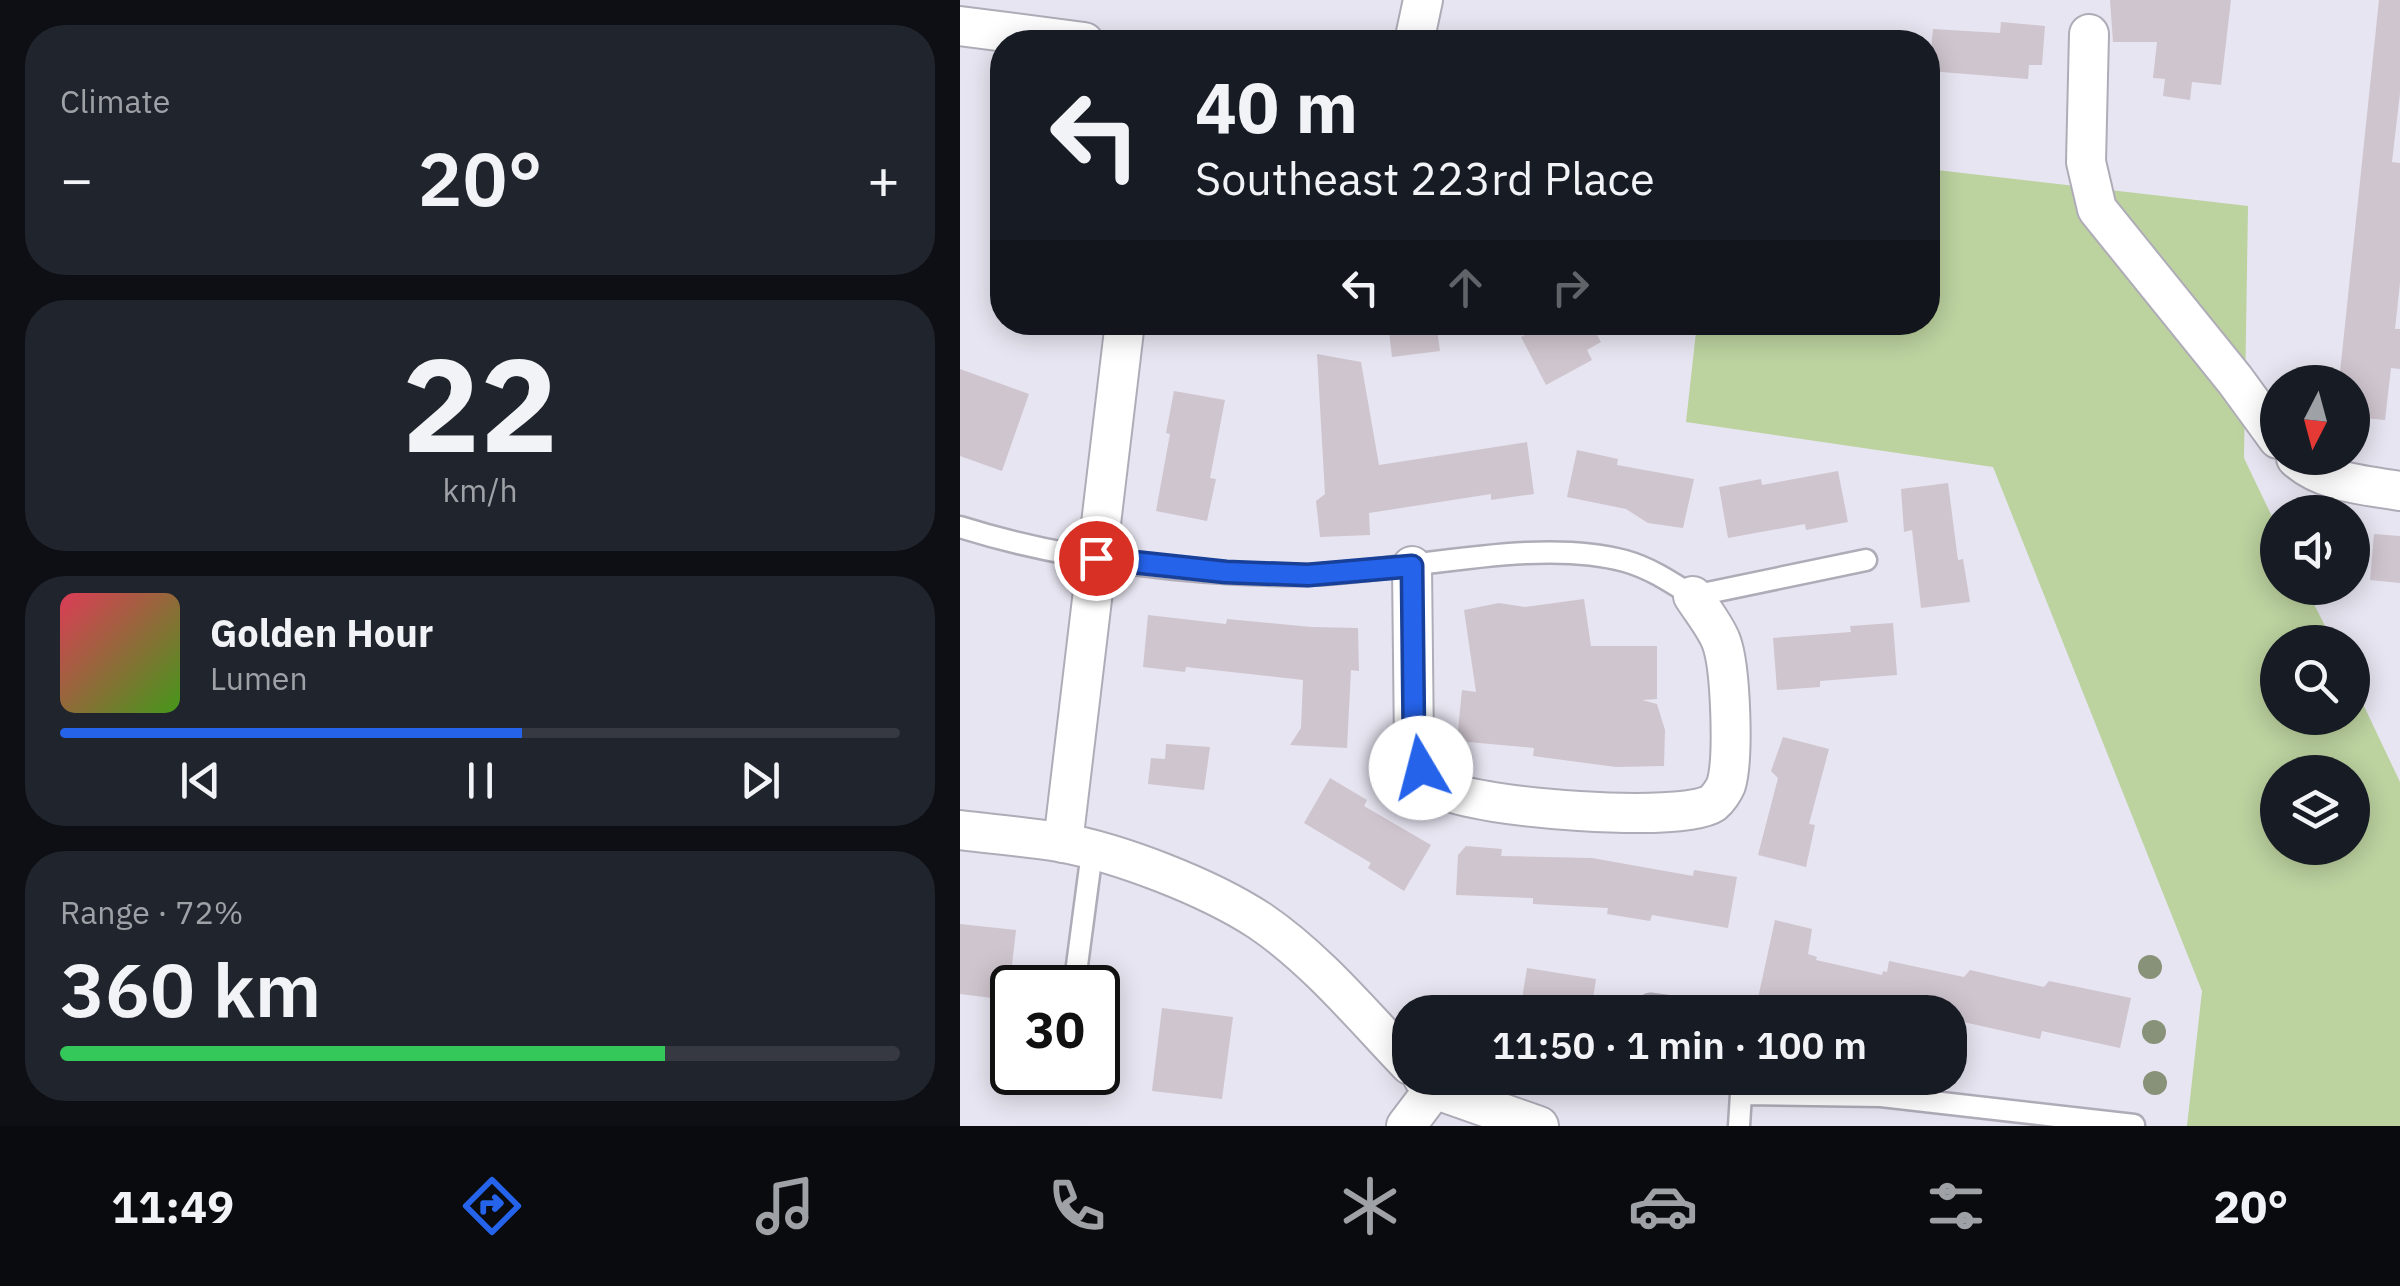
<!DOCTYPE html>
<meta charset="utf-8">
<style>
:root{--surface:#171b24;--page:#20242c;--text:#f1f3f6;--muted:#9ea1a6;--line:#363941;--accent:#2563eb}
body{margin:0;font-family:"IBM Plex Sans",sans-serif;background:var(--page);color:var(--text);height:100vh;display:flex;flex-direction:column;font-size:38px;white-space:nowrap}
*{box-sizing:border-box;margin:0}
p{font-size:32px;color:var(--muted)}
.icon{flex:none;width:55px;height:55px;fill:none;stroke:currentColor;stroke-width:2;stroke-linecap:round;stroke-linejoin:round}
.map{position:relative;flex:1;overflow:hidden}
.panel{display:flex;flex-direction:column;gap:25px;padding:25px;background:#0d0f14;width:960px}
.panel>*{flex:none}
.banner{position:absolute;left:30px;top:30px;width:950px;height:305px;border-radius:40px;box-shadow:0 5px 25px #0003;background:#171b24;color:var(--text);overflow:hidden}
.needle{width:65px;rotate:186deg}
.tools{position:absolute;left:1300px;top:365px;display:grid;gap:20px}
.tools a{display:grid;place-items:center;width:110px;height:110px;border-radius:50%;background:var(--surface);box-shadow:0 5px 25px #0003;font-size:50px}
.speed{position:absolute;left:30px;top:965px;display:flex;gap:20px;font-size:50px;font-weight:700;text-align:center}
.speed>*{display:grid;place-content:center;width:130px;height:130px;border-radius:50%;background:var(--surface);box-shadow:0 5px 25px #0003;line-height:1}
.speed .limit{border:5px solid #111;border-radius:15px;background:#fff;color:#111}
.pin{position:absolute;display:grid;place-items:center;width:85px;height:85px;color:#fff;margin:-42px;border:5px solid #fff;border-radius:50%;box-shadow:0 2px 10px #0007}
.me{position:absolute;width:110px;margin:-55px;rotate:352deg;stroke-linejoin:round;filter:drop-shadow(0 0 8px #0008)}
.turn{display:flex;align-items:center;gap:35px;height:210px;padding:0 40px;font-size:45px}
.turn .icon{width:130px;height:130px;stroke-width:2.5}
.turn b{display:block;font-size:70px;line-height:85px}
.lanes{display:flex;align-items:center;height:95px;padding:0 40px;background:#0003;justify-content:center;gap:50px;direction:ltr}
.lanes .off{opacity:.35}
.big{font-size:75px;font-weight:600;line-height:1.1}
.panel .tile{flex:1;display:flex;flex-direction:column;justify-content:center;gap:15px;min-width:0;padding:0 35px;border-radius:40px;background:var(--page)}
.panel .dial{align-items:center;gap:0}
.dial b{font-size:130px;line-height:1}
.song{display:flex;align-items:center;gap:30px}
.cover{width:120px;height:120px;border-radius:15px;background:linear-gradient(135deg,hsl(350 70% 55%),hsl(100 70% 35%))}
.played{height:10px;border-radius:5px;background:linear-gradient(90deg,var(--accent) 55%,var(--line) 55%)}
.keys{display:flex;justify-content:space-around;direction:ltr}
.heat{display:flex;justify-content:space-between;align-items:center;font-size:55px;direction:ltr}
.charge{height:15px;border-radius:8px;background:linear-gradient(90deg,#34c759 72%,var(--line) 0)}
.trip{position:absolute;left:432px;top:995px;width:575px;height:100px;border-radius:40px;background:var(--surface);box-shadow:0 5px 25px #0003;font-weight:600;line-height:100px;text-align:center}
.tabs{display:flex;height:160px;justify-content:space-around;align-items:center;background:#090b0e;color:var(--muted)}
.tabs .icon{width:70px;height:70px}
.tabs .active{color:var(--accent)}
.tabs b{font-size:45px;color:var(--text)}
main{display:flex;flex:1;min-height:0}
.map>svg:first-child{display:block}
</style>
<main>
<section class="panel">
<div class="tile"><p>Climate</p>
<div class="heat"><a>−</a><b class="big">20°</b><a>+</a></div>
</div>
<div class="tile dial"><b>22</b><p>km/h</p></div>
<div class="tile">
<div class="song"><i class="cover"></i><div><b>Golden Hour</b><p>Lumen</p></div></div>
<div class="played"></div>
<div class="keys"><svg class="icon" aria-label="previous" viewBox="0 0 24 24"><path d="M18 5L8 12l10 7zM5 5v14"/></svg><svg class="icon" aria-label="pause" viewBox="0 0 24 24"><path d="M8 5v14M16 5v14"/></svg><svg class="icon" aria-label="next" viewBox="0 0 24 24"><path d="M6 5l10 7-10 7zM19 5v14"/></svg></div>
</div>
<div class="tile"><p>Range · 72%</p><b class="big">360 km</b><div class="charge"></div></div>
</section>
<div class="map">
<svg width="1440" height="1126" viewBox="0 0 1440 1126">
<rect width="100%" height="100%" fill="#e7e5f1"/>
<path fill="#bcd29f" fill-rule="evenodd" d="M 968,169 L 1288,206 L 1284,458 L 1317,527 L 1318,588 L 1346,588 L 1373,642 L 1318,642 L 1318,718 L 1392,718 L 1393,683 L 1440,782 L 1440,1126 L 1227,1126 L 1242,991 L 1033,467 L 726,422 L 737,323 L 968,322 ZM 1318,772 L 1392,772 L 1392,848 L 1318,848 Z"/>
<g fill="#cfc5ce">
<path d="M 1150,0 L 1271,0 L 1261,85 L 1232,82 L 1230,100 L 1203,96 L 1205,79 L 1193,78 L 1197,42 L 1153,42 Z"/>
<path d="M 1419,0 L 1440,0 L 1440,93 L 1432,162 L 1440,163 L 1440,283 L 1435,329 L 1440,329 L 1440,369 L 1431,368 L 1425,420 L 1392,417 L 1392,382 L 1379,382 Z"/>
<path d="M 1041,22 L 1085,26 L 1082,65 L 1069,65 L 1068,79 L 969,71 L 973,29 L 1040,33 Z"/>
<path d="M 428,322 L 476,322 L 480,351 L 432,357 Z"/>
<path d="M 589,322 L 630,322 L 641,342 L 627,350 L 632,360 L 586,385 L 561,337 Z"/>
<path d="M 357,354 L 401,362 L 419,465 L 567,442 L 574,494 L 531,500 L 531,494 L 409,513 L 410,535 L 360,537 L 356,501 L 365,494 Z"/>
<path d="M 0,369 L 69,394 L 42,471 L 0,456 Z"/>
<path d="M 214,391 L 265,400 L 250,478 L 256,479 L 247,521 L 196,511 L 210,434 L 206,433 Z"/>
<path d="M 617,450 L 658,459 L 657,465 L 734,479 L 723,528 L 688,523 L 666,509 L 607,497 Z"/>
<path d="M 878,471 L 888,522 L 846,530 L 845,524 L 768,538 L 759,487 L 801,479 L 802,485 Z"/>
<path d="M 988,483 L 998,560 L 1003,559 L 1010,602 L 961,608 L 952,530 L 944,532 L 941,489 Z"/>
<path d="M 1414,534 L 1440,536 L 1440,583 L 1410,580 Z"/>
<path d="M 624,599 L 631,646 L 697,646 L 697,699 L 682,700 L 697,704 L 705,730 L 704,766 L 656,767 L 573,756 L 574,748 L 497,741 L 502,690 L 516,692 L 504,610 L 539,603 L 565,607 Z"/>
<path d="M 188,615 L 266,624 L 267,619 L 351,627 L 398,628 L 399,671 L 391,670 L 387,748 L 330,745 L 341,728 L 343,680 L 226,667 L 225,672 L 183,667 Z"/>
<path d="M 933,623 L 937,675 L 860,681 L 860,687 L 817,690 L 813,638 L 891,632 L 890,626 Z"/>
<path d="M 823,737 L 869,749 L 849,824 L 855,825 L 846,867 L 798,855 L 818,778 L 811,771 Z"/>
<path d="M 206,744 L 250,747 L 244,790 L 188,784 L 191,758 L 205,759 Z"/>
<path d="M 370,778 L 407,800 L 404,806 L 471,845 L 444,891 L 408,868 L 411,863 L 344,823 Z"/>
<path d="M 506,846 L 542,849 L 541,856 L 632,858 L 733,876 L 734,870 L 777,877 L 768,928 L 692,915 L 690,921 L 647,914 L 648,908 L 573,904 L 573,898 L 496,895 L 498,855 Z"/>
<path d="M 815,920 L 852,929 L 848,954 L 857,957 L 856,960 L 922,975 L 923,971 L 927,972 L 929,961 L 1004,977 L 1010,970 L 1084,987 L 1089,981 L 1171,998 L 1160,1048 L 1082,1031 L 1080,1039 L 990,1019 L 990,1012 L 795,1012 Z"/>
<path d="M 0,924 L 56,930 L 48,1000 L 0,994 Z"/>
<path d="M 567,968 L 636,979 L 631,1012 L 560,1012 Z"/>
<path d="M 202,1008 L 273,1017 L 262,1099 L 192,1091 Z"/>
</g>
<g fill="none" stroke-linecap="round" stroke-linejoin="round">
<g stroke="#afacb8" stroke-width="25">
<g id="service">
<path d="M 0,527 C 104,560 237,576 346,575 C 443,573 574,536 665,561 C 690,568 711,582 733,596 L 906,560"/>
<path d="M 114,988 L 132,852"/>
<path d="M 690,1005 L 741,1012"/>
<path d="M 779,1126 L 781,1094 L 921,1096 L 1174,1125"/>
</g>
</g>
<g stroke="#afacb8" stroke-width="42">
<g id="minor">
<path d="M 0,26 L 124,42"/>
<path d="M 1129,34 L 1126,162 L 1137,209 L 1275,380 L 1318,439"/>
<path d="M 454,42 L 463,0"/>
<path d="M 1336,458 C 1363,483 1405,485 1440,491"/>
<path d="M 452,566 L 454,747 C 460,764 467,780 483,789 C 517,808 722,824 753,803 C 758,799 764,790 766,785 C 774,759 771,667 761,641 C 755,626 742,610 733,596"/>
<path d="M 0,830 C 33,834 67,837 99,842 C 160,853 248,887 300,921 C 356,959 403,1016 450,1065"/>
<path d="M 103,843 L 165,322"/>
<path d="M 463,1078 L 474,1089 L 579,1126"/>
<path d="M 446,1126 L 474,1089"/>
</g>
</g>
<use href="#service" stroke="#fff" stroke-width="20"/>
<use href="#minor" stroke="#fff" stroke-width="38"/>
</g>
<g fill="#889278">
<circle cx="1190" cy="967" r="12"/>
<circle cx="1194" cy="1032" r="12"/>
<circle cx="1195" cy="1083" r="12"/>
</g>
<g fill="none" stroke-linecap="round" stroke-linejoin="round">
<g stroke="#184099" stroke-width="25">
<path id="route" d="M 136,558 L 266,572 L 348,575 L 452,566 L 454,746 L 461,768"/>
</g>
<use href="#route" stroke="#2563eb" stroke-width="18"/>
</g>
</svg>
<div class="tools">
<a><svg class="needle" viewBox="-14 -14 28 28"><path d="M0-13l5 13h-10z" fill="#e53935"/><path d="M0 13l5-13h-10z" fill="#9ea1a6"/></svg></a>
<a><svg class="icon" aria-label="sound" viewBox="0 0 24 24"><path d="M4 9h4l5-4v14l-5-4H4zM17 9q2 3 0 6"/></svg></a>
<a><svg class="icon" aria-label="search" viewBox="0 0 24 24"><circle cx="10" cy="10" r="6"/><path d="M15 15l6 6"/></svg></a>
<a><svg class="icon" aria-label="layers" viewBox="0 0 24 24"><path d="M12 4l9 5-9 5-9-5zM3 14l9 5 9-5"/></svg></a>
</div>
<div class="speed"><div class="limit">30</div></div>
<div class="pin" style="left:136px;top:558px;background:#d93025"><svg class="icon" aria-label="arrive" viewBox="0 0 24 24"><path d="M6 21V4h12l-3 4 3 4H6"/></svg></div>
<svg class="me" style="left:461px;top:768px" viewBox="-20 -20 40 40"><circle r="19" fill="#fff"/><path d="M0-13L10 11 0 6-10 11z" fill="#2563eb"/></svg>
<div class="trip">11:50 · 1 min · 100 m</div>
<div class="banner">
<div class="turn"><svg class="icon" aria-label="left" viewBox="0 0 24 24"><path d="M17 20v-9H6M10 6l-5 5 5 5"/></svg><div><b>40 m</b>Southeast 223rd Place</div></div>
<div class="lanes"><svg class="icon" aria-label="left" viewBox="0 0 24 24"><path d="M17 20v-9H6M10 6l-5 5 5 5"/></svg><svg class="icon off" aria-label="ahead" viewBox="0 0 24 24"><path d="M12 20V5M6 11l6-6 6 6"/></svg><svg class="icon off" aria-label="right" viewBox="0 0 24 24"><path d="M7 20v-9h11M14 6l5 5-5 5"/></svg></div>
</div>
</div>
</main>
<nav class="tabs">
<b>11:49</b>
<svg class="icon active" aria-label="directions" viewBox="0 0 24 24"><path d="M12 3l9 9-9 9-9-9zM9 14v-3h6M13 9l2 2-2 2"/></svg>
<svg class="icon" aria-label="music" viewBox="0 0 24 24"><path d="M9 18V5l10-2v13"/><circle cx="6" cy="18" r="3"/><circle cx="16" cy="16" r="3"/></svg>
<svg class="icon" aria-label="phone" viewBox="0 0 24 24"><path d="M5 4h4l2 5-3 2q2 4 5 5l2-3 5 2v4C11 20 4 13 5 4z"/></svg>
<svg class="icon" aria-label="climate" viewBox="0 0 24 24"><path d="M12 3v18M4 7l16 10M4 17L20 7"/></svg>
<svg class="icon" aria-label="car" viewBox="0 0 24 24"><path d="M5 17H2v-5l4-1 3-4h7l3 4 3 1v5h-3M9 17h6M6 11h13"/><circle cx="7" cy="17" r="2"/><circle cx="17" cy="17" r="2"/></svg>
<svg class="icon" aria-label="filters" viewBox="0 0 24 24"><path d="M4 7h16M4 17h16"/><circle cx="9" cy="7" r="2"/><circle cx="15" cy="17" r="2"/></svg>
<b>20°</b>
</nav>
